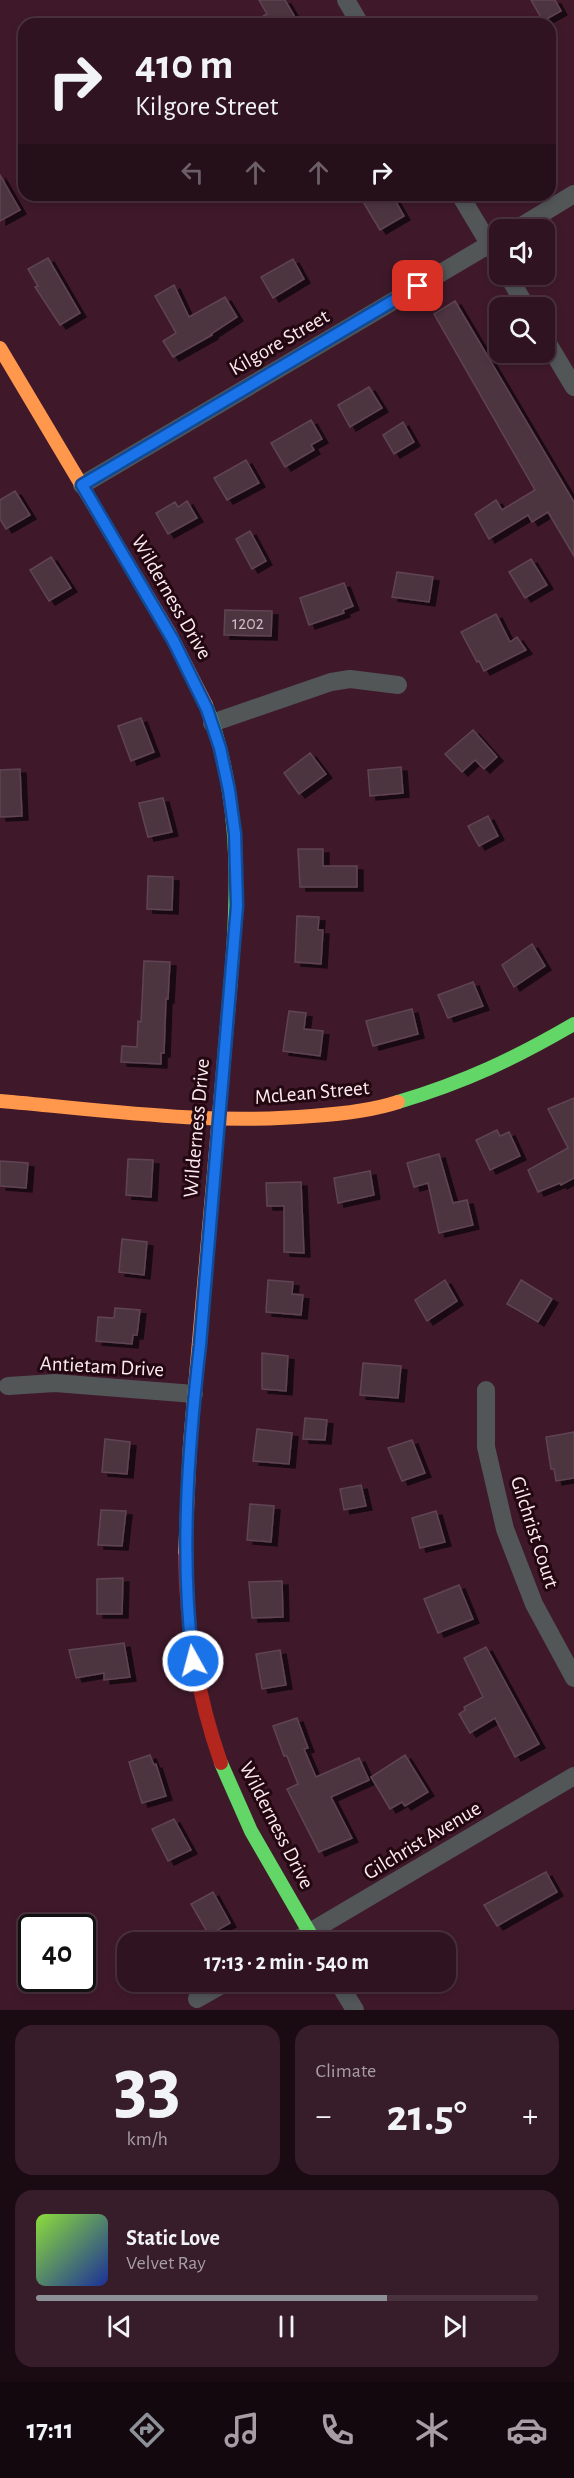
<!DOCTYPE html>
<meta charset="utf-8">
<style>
:root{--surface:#2f1320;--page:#371c29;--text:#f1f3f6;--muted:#a79ea5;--line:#4a323e;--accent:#8c9099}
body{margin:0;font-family:"Alegreya Sans",sans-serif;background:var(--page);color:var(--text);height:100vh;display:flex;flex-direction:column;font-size:22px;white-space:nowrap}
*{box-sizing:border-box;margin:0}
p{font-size:20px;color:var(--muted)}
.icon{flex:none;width:33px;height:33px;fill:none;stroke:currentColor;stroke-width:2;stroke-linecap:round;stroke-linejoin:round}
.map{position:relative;height:2010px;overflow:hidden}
.details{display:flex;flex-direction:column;gap:15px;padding:15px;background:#1a0a12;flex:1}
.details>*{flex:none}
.hud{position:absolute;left:18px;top:18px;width:538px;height:183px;border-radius:18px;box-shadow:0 3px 9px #0003,0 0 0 2px var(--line);background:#2f1320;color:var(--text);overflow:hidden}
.fabs{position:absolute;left:489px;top:219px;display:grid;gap:12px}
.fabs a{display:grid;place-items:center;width:66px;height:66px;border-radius:12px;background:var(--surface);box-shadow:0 3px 9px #0003,0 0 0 2px var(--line);font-size:30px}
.speed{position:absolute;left:18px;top:1914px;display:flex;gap:12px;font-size:30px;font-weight:700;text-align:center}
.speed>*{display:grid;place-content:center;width:78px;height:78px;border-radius:50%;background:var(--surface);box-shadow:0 3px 9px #0003,0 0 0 2px var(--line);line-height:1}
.speed .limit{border:3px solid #111;border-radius:9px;background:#fff;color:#111}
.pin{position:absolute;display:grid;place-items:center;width:51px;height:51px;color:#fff;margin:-26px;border-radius:12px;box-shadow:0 3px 9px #0006}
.me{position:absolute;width:66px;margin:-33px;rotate:353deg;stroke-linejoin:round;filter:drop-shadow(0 0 4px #0008)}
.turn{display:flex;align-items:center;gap:21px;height:126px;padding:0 18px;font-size:27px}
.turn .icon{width:78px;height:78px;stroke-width:2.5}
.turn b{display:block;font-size:42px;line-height:51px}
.lanes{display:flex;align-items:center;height:57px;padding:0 18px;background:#0003;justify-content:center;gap:30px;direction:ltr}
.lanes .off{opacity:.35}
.big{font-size:45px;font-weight:700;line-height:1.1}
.details .tile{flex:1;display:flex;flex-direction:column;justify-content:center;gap:9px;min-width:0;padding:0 21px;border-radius:18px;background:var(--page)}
.details .dial{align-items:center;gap:0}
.dial b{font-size:78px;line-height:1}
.song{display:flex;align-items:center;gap:18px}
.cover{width:72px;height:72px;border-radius:9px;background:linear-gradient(135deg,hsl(90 70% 55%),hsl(230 70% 35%))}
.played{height:6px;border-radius:3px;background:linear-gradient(90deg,var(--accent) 70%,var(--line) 70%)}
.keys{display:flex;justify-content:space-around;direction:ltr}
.heat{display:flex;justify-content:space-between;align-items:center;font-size:33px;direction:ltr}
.details .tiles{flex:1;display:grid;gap:15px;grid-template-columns:1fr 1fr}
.tile:last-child{grid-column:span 2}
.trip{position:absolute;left:117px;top:1932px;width:339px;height:60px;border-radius:18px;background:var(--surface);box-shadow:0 3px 9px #0003,0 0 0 2px var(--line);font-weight:700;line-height:60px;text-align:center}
.menu{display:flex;height:96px;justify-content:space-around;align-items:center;background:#13080d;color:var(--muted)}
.menu .icon{width:42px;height:42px}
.menu .active{color:var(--accent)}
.menu b{font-size:27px;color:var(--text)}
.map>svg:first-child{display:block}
</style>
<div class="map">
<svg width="574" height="2010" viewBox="0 0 574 2010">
<defs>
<filter id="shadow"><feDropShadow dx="6" dy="4" stdDeviation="0" flood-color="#0009"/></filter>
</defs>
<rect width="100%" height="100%" fill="#3f192a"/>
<g fill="#4e3441" stroke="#5f4452" stroke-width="1.5" filter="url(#shadow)">
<path d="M 259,0 L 285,0 L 299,24 L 249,24 L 267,14 Z"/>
<path d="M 531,0 L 555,0 L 561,11 L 543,21 Z"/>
<path d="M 0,175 L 20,210 L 0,221 Z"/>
<path d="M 359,195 L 392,195 L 404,216 L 380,230 Z"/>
<path d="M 48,258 L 80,313 L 60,325 L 35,287 L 38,286 L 28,269 Z"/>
<path d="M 293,259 L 304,279 L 273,298 L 261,277 Z"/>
<path d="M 174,285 L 189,317 L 225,297 L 237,317 L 211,334 L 212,335 L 173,357 L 163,341 L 176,333 L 155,296 Z"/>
<path d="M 455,301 L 574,502 L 574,556 L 548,512 L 532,522 L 528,515 L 489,539 L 475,514 L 496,500 L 502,510 L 535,490 L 434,314 Z"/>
<path d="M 369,387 L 382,408 L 350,427 L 338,405 Z"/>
<path d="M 311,420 L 322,439 L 311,445 L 314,450 L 285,467 L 271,443 Z"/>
<path d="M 403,422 L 414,442 L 394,454 L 383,435 Z"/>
<path d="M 246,460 L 259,483 L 227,500 L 214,478 Z"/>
<path d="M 15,491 L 30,515 L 6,529 L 0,519 L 0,500 Z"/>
<path d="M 187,501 L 197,518 L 168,534 L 156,513 L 175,502 L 178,507 Z"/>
<path d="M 250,531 L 266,561 L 252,569 L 236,539 Z"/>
<path d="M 51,557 L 71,588 L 49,601 L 30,570 Z"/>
<path d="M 531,559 L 547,585 L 525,598 L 509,572 Z"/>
<path d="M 397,572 L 433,577 L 429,602 L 392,597 Z"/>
<path d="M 344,583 L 353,606 L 343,610 L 344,613 L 309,625 L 300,598 Z"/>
<path d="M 225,610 L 272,611 L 271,636 L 224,635 Z"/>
<path d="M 496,614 L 510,642 L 517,637 L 526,650 L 484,671 L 479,661 L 477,662 L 461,632 Z"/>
<path d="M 141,718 L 154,752 L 131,761 L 118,726 Z"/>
<path d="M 473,730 L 497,757 L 484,769 L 475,760 L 462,772 L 445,754 Z"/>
<path d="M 310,753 L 326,774 L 299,794 L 284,773 Z"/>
<path d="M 401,767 L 403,793 L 370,796 L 368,770 Z"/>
<path d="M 20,769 L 22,816 L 0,817 L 0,770 Z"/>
<path d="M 163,798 L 172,832 L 148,837 L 139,803 Z"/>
<path d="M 488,816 L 498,836 L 479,846 L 468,826 Z"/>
<path d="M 298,849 L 323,849 L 323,866 L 357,866 L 357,887 L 300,887 Z"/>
<path d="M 148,876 L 173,877 L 172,910 L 147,909 Z"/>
<path d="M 297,916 L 319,917 L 318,930 L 323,930 L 321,964 L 295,962 Z"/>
<path d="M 532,944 L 545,966 L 514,987 L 502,965 Z"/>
<path d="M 144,961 L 170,962 L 168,999 L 166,999 L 164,1053 L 161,1053 L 161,1064 L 121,1062 L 122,1046 L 137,1047 L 138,1021 L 141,1022 Z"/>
<path d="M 473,982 L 483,1006 L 448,1018 L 438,995 Z"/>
<path d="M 412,1009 L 418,1034 L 373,1046 L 366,1021 Z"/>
<path d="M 289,1011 L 306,1013 L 304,1029 L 323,1031 L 320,1056 L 283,1051 Z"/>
<path d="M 574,1098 L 574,1178 L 561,1185 L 560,1183 L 538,1192 L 528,1170 L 568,1148 L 548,1109 Z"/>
<path d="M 497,1130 L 500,1136 L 509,1132 L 520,1156 L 490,1170 L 476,1140 Z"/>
<path d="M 439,1154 L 453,1203 L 467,1200 L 473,1225 L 439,1233 L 428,1183 L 414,1187 L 407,1163 Z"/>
<path d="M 128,1159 L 153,1160 L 151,1197 L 126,1195 Z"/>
<path d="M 0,1161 L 28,1163 L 26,1188 L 0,1186 Z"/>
<path d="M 370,1171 L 374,1195 L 338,1203 L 334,1178 Z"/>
<path d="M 301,1182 L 304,1253 L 284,1252 L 284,1206 L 267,1206 L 266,1183 Z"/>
<path d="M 122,1239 L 147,1242 L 144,1275 L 119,1272 Z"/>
<path d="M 268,1280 L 293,1282 L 292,1294 L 303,1295 L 301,1315 L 266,1312 Z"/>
<path d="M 445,1280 L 457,1301 L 427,1321 L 415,1300 Z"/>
<path d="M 521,1280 L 552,1299 L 538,1322 L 507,1304 Z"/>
<path d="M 115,1308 L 140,1310 L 137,1335 L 133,1335 L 132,1344 L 96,1341 L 98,1317 L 114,1318 Z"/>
<path d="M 262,1353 L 288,1356 L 286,1391 L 262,1389 Z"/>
<path d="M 363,1363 L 401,1366 L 398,1398 L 360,1395 Z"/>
<path d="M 305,1418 L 327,1420 L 325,1440 L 303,1439 Z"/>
<path d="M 257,1429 L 292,1433 L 289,1464 L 253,1461 Z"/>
<path d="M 574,1432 L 574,1478 L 556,1481 L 554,1469 L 551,1469 L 546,1437 Z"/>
<path d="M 105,1439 L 130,1442 L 127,1474 L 102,1472 Z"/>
<path d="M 412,1440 L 425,1473 L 402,1481 L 388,1448 Z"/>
<path d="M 361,1485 L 366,1506 L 344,1510 L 340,1489 Z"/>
<path d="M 250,1504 L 274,1506 L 271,1542 L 247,1540 Z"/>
<path d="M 101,1510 L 126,1511 L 122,1546 L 98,1545 Z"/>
<path d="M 436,1511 L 445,1542 L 420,1548 L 412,1518 Z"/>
<path d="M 123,1578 L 122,1614 L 97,1614 L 97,1579 Z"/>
<path d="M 282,1581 L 283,1617 L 252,1618 L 249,1582 Z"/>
<path d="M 459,1585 L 473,1619 L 438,1633 L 424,1599 Z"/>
<path d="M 124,1643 L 130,1677 L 104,1680 L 104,1673 L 76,1678 L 69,1650 Z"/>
<path d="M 486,1647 L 539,1744 L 515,1757 L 495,1718 L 470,1733 L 459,1714 L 465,1710 L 464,1707 L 483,1697 L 464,1658 Z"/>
<path d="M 280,1650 L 286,1685 L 262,1689 L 256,1654 Z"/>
<path d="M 297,1718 L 308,1748 L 304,1749 L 316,1777 L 359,1758 L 369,1780 L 331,1797 L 352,1838 L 319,1852 L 287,1789 L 298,1784 L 287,1756 L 284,1756 L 273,1726 Z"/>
<path d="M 150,1755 L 154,1765 L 156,1764 L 166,1796 L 142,1803 L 129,1762 Z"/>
<path d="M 405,1755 L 428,1792 L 405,1806 L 402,1802 L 390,1809 L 371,1777 Z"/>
<path d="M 174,1819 L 191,1850 L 168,1861 L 152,1829 Z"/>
<path d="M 546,1872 L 557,1892 L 497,1926 L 484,1905 Z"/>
<path d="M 213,1892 L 230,1923 L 209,1935 L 191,1904 Z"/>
</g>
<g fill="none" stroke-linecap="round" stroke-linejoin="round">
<g stroke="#525656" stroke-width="18">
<path d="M 346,0 L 360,24"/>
<path d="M 460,195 L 500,262"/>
<path d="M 515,230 L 574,194"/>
<path d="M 507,274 L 527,308"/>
<path d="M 544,337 L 574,387"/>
<path d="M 82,485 L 500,238"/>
<path d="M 212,723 L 331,682 L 350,679 L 398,685"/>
<path d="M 8,1386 L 55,1383 L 194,1394"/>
<path d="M 486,1390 L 486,1447 L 505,1529 L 534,1604 L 574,1678"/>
<path d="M 293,1942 L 574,1776"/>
<path d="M 338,1982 L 355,2010"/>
<path d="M 197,1999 L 227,1982"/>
</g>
<g stroke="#63d668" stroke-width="14">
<path d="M 206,705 C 251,820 234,939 224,1059"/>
<path d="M 398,1102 C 465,1082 514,1059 574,1024"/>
<path d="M 221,1763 L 251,1831 L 315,1942"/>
</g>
<g stroke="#ff974d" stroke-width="14">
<path d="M 0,348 L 169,632 L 206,705"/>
<path d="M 0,1101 C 104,1110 208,1125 312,1116 C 340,1114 371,1111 398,1102"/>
<path d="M 185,1556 L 190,1443 L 224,1059"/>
</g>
<path stroke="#b3261e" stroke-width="14" d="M 185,1556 C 186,1627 197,1695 221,1763"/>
</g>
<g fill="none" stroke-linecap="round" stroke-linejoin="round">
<g stroke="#114b97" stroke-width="15">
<path id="route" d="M 193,1661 C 180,1556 188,1450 200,1345 L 237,906 L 235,834 L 229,790 L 220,748 L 207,709 L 173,640 L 82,485 L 418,286"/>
</g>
<use href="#route" stroke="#1a73e8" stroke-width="10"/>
</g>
<g text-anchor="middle" stroke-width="6" stroke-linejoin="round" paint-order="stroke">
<g font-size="18" fill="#d0bcc3">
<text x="248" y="629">1202</text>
</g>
<g font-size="21" fill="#fceaee" stroke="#230711">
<text transform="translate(279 342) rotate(-30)" y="7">Kilgore Street</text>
<text transform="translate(172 597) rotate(60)" y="7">Wilderness Drive</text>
<text transform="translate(312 1092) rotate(-5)" y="7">McLean Street</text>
<text transform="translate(196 1128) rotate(-85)" y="7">Wilderness Drive</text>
<text transform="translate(102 1366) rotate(3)" y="7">Antietam Drive</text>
<text transform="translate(535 1532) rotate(72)" y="7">Gilchrist Court</text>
<text transform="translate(277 1825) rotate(63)" y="7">Wilderness Drive</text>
<text transform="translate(422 1840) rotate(-31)" y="7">Gilchrist Avenue</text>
</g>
</g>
</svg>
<div class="fabs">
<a><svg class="icon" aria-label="sound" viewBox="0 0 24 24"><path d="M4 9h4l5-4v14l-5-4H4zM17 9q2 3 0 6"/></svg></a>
<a><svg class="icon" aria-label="search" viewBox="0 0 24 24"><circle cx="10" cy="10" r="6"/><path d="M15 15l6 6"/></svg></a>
</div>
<div class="speed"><div class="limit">40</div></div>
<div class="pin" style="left:418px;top:286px;background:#d93025"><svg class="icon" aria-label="arrive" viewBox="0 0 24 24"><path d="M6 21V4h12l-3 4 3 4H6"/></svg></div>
<svg class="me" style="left:193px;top:1661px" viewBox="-20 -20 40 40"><circle r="17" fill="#1a73e8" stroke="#fff" stroke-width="3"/><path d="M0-11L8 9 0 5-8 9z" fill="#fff"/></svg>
<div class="trip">17:13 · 2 min · 540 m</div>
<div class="hud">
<div class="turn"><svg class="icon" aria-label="right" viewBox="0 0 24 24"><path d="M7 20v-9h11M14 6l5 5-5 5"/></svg><div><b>410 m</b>Kilgore Street</div></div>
<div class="lanes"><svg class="icon off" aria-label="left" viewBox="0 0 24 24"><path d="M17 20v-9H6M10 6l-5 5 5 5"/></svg><svg class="icon off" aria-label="ahead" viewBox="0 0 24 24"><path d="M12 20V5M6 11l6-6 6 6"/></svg><svg class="icon off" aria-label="ahead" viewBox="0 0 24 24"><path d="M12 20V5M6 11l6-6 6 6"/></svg><svg class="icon" aria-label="right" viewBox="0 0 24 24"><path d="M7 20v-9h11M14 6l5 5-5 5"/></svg></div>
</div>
</div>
<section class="details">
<div class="tiles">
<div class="tile dial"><b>33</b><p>km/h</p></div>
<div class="tile"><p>Climate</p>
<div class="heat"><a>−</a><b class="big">21.5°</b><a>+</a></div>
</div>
<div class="tile">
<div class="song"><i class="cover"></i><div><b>Static Love</b><p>Velvet Ray</p></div></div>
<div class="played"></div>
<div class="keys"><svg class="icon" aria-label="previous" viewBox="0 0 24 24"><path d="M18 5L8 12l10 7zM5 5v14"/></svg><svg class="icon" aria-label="pause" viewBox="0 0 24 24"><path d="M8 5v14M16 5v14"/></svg><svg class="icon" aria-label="next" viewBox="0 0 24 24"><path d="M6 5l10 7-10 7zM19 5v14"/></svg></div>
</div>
</div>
</section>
<nav class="menu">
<b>17:11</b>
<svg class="icon active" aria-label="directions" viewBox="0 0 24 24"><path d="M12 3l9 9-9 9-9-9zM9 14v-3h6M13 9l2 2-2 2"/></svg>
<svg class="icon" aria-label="music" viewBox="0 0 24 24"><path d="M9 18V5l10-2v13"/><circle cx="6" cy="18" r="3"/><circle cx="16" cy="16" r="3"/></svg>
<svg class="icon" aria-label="phone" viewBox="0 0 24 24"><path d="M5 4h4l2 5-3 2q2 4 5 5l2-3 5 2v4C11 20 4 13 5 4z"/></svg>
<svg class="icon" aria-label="climate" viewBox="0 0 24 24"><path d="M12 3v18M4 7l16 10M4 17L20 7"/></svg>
<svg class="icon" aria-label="car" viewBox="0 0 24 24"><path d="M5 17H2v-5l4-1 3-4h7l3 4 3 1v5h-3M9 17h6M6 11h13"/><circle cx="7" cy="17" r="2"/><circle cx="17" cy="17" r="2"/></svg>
</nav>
